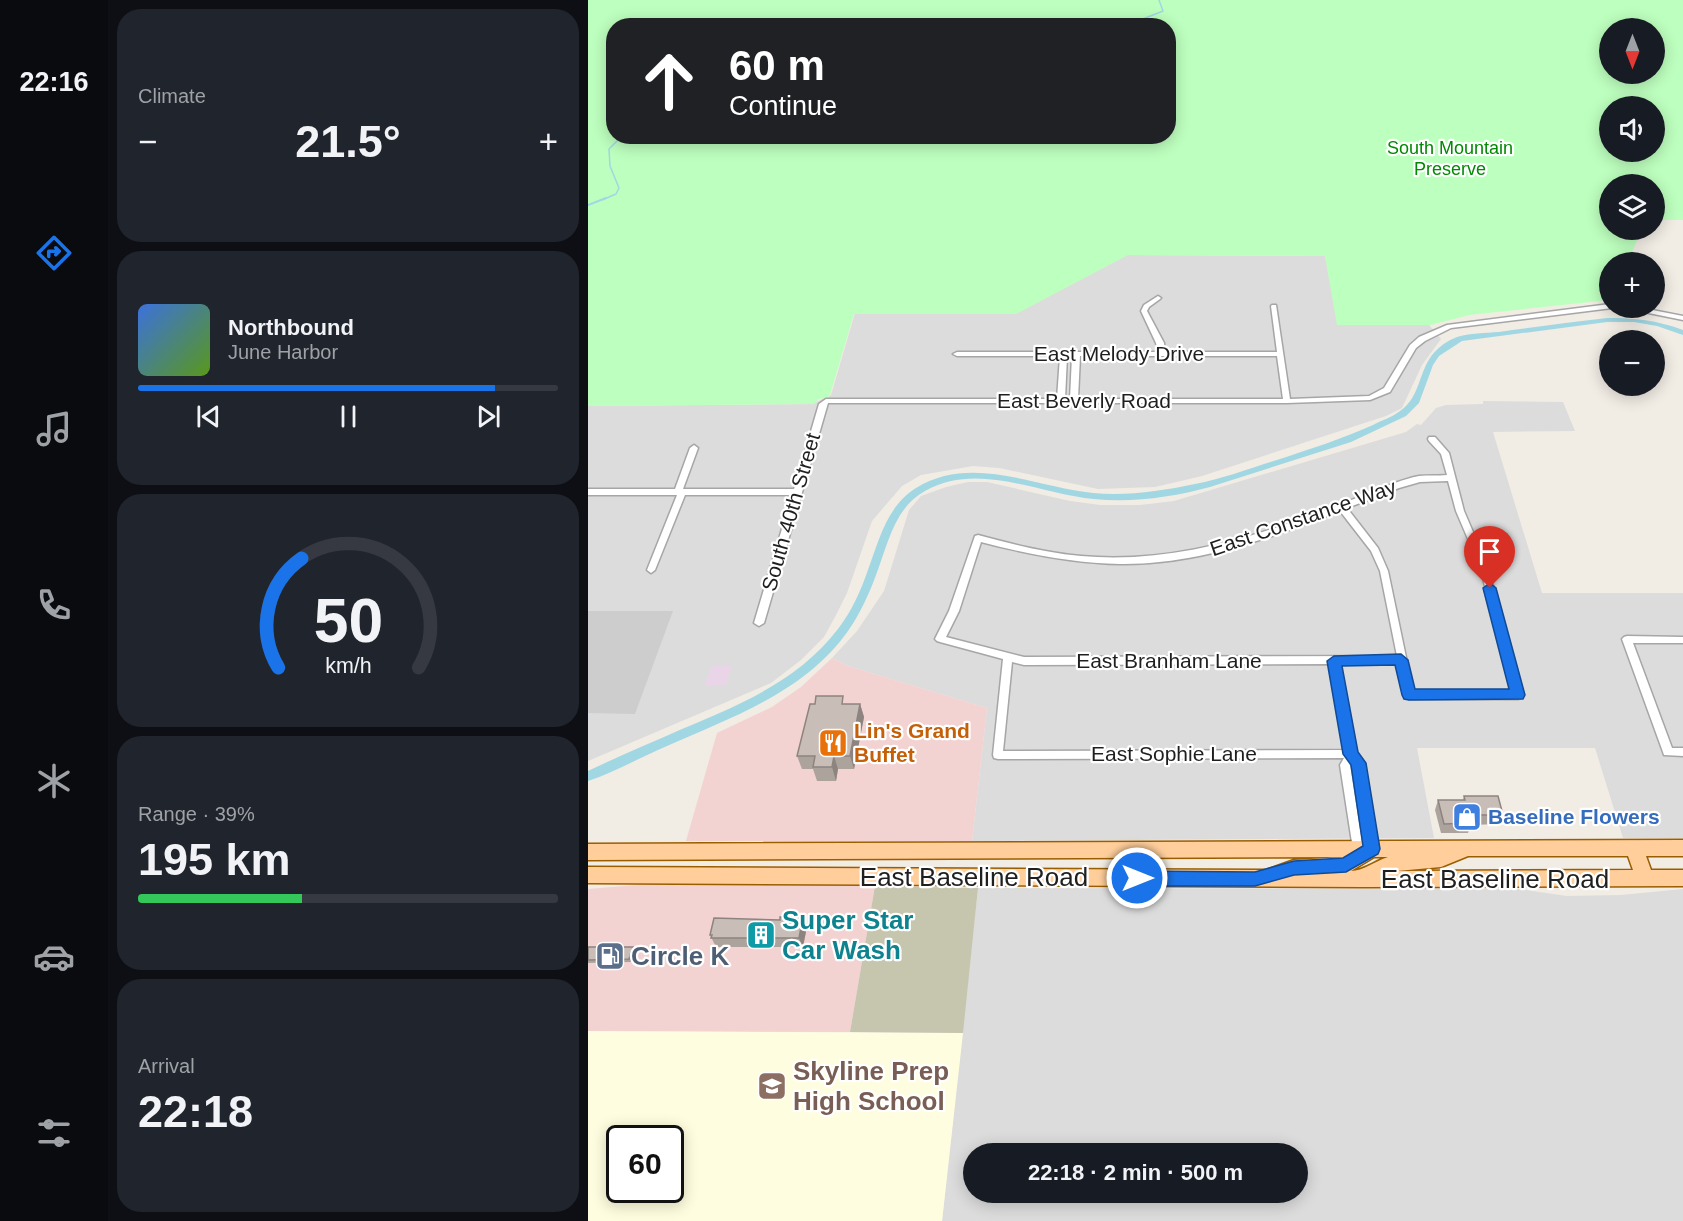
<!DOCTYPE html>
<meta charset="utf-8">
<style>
:root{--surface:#171b24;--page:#20242c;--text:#f1f3f6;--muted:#9ea1a6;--line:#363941;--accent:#1a73e8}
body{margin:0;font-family:Arial,sans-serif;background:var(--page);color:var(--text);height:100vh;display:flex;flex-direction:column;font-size:22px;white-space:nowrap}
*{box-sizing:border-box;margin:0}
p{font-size:20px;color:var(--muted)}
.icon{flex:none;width:33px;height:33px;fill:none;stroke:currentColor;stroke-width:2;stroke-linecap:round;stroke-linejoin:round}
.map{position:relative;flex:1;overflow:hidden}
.side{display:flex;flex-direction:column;gap:9px;padding:9px;background:#0d0f14;width:480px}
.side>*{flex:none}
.top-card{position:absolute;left:18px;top:18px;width:570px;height:126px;border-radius:24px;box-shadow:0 3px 15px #0003;background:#202124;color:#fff;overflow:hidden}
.needle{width:39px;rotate:180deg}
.fabs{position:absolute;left:1011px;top:18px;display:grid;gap:12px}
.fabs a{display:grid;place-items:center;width:66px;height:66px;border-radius:50%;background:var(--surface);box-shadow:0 3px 15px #0003;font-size:30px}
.speed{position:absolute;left:18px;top:1125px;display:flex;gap:12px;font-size:30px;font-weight:700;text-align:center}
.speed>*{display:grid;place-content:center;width:78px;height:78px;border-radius:50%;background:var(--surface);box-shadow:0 3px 15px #0003;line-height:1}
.speed .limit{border:3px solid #111;border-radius:9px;background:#fff;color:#111}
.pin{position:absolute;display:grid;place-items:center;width:51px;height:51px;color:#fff;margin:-62px -26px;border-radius:50% 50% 50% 0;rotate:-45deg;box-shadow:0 0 6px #0007}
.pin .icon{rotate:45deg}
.me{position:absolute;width:66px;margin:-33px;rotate:90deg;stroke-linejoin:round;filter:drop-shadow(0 0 4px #0008)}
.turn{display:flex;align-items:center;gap:21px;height:126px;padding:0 24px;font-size:27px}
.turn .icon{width:78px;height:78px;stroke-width:2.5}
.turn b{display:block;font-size:42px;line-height:51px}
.big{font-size:45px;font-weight:700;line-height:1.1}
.side .card{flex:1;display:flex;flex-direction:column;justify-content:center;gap:9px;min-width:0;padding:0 21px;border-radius:24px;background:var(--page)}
.side .dial{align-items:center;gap:0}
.dial svg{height:156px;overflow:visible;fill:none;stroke:var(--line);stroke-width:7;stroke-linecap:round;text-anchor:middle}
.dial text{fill:var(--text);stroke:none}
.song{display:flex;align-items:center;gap:18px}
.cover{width:72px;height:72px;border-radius:9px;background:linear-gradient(135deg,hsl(220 70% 55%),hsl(90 70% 35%))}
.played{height:6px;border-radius:3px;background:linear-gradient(90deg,var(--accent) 85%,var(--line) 85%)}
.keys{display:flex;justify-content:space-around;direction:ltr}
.heat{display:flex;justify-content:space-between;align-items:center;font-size:33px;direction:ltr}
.charge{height:9px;border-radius:4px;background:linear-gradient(90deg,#34c759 39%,var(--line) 0)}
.trip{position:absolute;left:375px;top:1143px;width:345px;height:60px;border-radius:30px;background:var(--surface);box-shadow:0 3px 15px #0003;font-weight:700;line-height:60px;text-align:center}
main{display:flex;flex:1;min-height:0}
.tabs{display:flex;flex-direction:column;width:108px;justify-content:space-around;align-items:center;background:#090b0e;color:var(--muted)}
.tabs .icon{width:42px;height:42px}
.tabs .on{color:var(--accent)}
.tabs b{font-size:27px;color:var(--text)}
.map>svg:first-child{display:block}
</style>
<main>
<nav class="tabs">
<b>22:16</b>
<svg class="icon on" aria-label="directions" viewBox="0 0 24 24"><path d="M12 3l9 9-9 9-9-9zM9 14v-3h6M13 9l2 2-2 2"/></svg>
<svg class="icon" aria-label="music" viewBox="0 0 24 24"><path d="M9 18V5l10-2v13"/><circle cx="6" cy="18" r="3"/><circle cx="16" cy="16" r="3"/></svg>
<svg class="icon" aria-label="phone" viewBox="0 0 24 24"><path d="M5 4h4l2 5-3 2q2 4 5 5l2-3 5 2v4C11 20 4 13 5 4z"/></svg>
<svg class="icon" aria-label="climate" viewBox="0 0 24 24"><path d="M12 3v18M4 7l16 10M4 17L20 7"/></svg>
<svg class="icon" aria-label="car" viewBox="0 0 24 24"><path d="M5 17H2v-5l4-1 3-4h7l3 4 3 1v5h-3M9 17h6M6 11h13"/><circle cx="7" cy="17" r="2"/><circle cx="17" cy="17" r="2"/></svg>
<svg class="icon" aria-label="filters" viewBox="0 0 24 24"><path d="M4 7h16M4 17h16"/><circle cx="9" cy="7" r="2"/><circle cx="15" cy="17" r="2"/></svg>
</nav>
<section class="side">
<div class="card"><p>Climate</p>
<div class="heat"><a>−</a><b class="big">21.5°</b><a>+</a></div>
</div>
<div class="card">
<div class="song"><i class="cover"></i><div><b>Northbound</b><p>June Harbor</p></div></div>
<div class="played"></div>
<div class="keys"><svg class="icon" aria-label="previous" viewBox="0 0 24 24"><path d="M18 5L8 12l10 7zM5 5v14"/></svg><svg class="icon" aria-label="pause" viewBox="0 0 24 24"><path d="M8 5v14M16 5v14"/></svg><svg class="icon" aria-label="next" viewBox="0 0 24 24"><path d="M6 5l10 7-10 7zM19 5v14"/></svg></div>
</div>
<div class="card dial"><svg viewBox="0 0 100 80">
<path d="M14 69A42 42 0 1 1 86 69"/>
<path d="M14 69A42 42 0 0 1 26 13" stroke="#1a73e8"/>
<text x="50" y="56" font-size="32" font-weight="700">50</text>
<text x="50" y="72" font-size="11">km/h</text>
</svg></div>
<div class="card"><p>Range · 39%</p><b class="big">195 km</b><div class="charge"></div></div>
<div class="card"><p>Arrival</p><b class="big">22:18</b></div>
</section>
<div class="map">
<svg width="1095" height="1221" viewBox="0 0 1095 1221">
<rect width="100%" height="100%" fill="#f1ece4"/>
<g fill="#dddcdc" fill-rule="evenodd">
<path d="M 539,255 L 737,256 L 750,324 L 841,325 L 853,339 L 834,365 L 814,408 L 798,416 L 614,476 L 567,487 L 510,489 L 411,468 L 385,466 L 333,475 L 314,486 L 284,521 L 259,593 L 248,615 L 236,637 L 213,660 L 183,683 L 0,761 L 0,713 L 47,713 L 84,612 L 0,611 L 0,406 L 224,404 L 243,395 L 267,313 Z"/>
<path d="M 895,401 L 975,402 L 987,431 L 905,432 L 954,593 L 1095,593 L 1095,838 L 1035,838 L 1007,748 L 829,748 L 846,838 L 384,841 L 399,708 L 260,666 L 244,658 L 269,631 L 296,591 L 321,510 L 333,496 L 358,487 L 380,482 L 399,482 L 482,501 L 512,505 L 552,505 L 586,501 L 818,432 L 829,424 L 833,425 L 848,408 L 858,405 L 895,404 Z"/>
<path d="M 390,888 L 930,889 L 979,896 L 1033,895 L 1095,889 L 1095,1221 L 354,1221 ZM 386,1154 L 710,1154 L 710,1192 L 386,1192 Z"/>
</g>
<g fill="#f3d2d2">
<path d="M 244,658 L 260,666 L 399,708 L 384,841 L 98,841 L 129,733 L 184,707 L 213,687 Z"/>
<path d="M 61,884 L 287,886 L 262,1032 L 0,1031 L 0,889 Z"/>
</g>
<path fill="#ead5e8" d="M 124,666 L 144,666 L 138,685 L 117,685 Z"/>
<path fill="#fffddf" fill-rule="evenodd" d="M 0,1031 L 375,1033 L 354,1221 L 0,1221 ZM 32,1138 L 82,1138 L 82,1190 L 32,1190 Z"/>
<path fill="#cdcdcd" d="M 0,611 L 85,611 L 47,714 L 0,713 Z"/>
<path fill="#c6c5ae" d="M 287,886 L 390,888 L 375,1033 L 262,1032 Z"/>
<path fill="#bdffbe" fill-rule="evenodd" d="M 0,0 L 1095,0 L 1095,220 L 1067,220 L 1066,184 L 1022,184 L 1022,230 L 1053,230 L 1040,262 L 1022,262 L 1021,300 L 881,315 L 843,325 L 749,325 L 737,256 L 540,255 L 428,314 L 266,314 L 241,398 L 231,399 L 226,404 L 0,406 ZM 26,26 L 580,26 L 580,136 L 26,136 ZM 1022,28 L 1066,28 L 1066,74 L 1022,74 ZM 1022,106 L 1066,106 L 1066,152 L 1022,152 Z"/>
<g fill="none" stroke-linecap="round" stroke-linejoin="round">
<g stroke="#a0d7e3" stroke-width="1.5">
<path d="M 400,26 L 408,23 L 435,26"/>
<path d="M 537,26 L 575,11 L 571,0"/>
<path d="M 14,200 L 28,194 L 31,188 L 22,166 L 21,149 L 34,136"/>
</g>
<path stroke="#a0d7e3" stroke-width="2" d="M 0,205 L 18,198"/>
<path fill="#a0d7e3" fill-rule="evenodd" d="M 1019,318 C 1047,318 1068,320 1095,330 L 1095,335 L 1069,326 L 1046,322 L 1019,322 L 874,341 L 851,356 L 845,365 L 831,403 L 818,416 L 763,442 L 622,487 C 585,497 544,503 506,499 C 451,494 390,461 337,491 C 306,508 300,544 288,575 C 281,594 272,614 260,631 C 217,692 144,717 79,746 C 53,757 27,772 0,781 L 0,771 C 31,756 63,743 94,729 C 152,705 211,680 250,629 C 264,611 273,590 280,570 C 291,540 299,506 328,488 C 384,454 447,487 505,493 C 539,496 574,491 607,484 C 635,479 662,468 689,460 C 722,449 754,439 785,425 C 794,420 805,417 812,411 C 840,392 825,355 869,337 C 881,333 898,333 911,332 C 947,327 983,322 1019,318 Z"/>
<g stroke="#a6a6a6" stroke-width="3">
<g id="street">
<path d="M 570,296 L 573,298 L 572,299 L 561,307 L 559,311 L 576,343 L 577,352 L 689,352 L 683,306 L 684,305 L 688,305 L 702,399 L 781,396 L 796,388 L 822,345 L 831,337 L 859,325 L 1022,304 L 1022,308 L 1024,308 L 863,328 L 837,341 L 828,348 L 802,392 L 782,400 L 699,403 L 240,403 L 176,623 L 171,626 L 166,623 L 204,495 L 97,495 L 67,570 L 63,573 L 59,570 L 89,495 L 0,495 L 0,489 L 87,489 L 102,448 L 106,445 L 110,448 L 95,489 L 206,489 L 231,404 L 238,399 L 469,399 L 472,356 L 369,356 L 365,354 L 369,352 L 570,352 L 568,343 L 553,311 L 556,305 ZM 479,356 L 484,356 L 482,399 L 477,399 ZM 492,356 L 689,356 L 695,399 L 490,399 Z"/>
<path d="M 1043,308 L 1054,308 L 1095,316 L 1095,320 L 1046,310 Z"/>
<path d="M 841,437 L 847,437 L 861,453 L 876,511 L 900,567 L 935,695 L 933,698 L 930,699 L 821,699 L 818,698 L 816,695 L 810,664 L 751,664 L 768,753 L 775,763 L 789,849 L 788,852 L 784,854 L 780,852 L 779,849 L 765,764 L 764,762 L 762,765 L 775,849 L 774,852 L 770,854 L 766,852 L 765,849 L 752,765 L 756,758 L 410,759 L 406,758 L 405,755 L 415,659 L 352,642 L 349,641 L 347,639 L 361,611 L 387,536 L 390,535 C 424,544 458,553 493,556 C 570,563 644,544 716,518 C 739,510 761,501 784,492 C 799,486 815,479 831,476 C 840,475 850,476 859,475 L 853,454 L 841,441 L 840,439 ZM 860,481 L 868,511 L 892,567 L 924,691 L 825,691 L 800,571 L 790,548 L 759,508 L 811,488 L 832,482 ZM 752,511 L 783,551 L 792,571 L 809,656 L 436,657 L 358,637 L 371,611 L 393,542 C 439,554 485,563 532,564 C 608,565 683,538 752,511 ZM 424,662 L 436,665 L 742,664 L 757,750 L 415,751 Z"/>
<path d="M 1039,636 L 1095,637 L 1095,643 L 1045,643 L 1084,748 L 1095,748 L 1095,756 L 1076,755 L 1075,752 L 1034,639 L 1036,637 Z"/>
</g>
</g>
<g stroke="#9a5e00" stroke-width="3">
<path id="primary" d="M 1095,840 L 1095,856 L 1058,856 L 1063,870 L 1095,870 L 1095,886 L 775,887 L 0,883 L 0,867 L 678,870 L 706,860 L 756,857 L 0,860 L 0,844 ZM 880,856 L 1040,856 L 1045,870 L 809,871 L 853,867 ZM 786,857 L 800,857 C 787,861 775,871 763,871 Z"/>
</g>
<use href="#street" fill="#fff" fill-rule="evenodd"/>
<use href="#primary" fill="#ffce9b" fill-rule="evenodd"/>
</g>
<g fill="#ada39d">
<path d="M 257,704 L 272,704 L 276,717 L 266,769 L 250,769 L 248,781 L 229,781 L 225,769 L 214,769 L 209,756 Z"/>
<path d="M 876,796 L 915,815 L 911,824 L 883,825 L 880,833 L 853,833 L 847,810 L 850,800 L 875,800 Z"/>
<path d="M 215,917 L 219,926 L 215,947 L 128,947 L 122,935 L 192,920 Z"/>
<path d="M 0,947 L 45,947 L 47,950 L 43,962 L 0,963 Z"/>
</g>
<g fill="#8d8480">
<path d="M 272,704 L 276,717 L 266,769 L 262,756 Z"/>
<path d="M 246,756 L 250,769 L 248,781 L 244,767 Z"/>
<path d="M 215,917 L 219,926 L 215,947 L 211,938 Z"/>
<path d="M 45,947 L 47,950 L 43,962 L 41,959 Z"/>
</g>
<g fill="#c9bdb7" stroke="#8d8480" stroke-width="1.5">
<path d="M 228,696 L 255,696 L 254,704 L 272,704 L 262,756 L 246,756 L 244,767 L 225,767 L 227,756 L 209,756 L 222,704 L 227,704 Z"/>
<path d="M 876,796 L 910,796 L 915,815 L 881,815 L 883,823 L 856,824 L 850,800 L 877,800 Z"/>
<path d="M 192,917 L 215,917 L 211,938 L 123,938 L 124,935 L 122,935 L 126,918 L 192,920 Z"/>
<path d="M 0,947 L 45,947 L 41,959 L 0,960 Z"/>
</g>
<path fill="#1a73e8" stroke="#114b97" stroke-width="1.5" d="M 902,583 L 908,588 L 937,695 L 935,699 L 821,700 L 816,699 L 814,695 L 807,665 L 754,666 L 770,752 L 778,763 L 792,849 L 790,854 L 758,872 L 706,875 L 667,886 L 549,886 L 543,883 L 540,878 L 543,873 L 549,871 L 667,872 L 706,861 L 755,858 L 775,846 L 763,765 L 755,754 L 739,661 L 746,656 L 813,654 L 820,660 L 827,689 L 921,689 L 895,588 Z"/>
<defs>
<g id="restaurant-square" transform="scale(1.5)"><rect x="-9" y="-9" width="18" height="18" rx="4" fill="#e8710a" stroke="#fff"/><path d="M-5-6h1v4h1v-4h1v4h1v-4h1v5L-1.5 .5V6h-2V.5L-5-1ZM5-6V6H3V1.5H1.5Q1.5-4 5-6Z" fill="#fff"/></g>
<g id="shop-square" transform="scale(1.5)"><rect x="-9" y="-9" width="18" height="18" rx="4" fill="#3f7fe0" stroke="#fff"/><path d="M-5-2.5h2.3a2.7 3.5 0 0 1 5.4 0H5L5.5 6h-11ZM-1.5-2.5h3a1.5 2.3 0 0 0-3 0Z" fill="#fff"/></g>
<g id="building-square" transform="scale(1.5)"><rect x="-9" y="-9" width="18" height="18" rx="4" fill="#0f9aa8" stroke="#fff"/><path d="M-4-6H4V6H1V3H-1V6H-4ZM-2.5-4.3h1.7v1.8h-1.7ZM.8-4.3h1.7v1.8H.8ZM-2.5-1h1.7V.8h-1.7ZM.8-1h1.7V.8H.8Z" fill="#fff"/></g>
<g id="fuel-square" transform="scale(1.5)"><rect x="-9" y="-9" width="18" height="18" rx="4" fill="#5c6f8a" stroke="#fff"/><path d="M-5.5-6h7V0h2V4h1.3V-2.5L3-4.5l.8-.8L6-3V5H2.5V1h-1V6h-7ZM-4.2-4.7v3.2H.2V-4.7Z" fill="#fff"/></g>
<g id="school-square" transform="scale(1.5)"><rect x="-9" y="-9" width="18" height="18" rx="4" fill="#8d6e63" stroke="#fff"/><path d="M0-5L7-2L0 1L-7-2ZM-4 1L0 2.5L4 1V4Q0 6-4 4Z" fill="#fff"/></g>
</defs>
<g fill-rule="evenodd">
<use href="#restaurant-square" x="245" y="743"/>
<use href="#shop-square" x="879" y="817"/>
<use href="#building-square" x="173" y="935"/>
<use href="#fuel-square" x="22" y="956"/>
<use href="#school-square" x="184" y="1086"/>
</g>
<g text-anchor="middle" stroke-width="4.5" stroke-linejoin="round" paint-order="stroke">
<g font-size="18" fill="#008904" stroke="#fff">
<text x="862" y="154">South Mountain<tspan x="862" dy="21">Preserve</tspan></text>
</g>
<g font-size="21" fill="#1f1f1f" stroke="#fff">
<text x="531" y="361">East Melody Drive</text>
<text x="496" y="408">East Beverly Road</text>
<text transform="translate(203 512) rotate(-74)" y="7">South 40th Street</text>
<text transform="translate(715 518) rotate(-19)" y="7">East Constance Way</text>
<text x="581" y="668">East Branham Lane</text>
<text x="586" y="761">East Sophie Lane</text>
</g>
<g font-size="21" font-weight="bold" fill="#c56008" stroke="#fff" text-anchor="start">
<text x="266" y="738">Lin's Grand<tspan x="266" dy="24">Buffet</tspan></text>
</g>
<g font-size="21" font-weight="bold" fill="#366cbe" stroke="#fff" text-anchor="start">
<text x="900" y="824">Baseline Flowers</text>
</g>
<g font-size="26" fill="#1f1f1f" stroke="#fff">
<text x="386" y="886">East Baseline Road</text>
<text x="907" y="888">East Baseline Road</text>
</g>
<g font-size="26" font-weight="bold" fill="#0d838f" stroke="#fff" text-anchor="start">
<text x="194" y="929">Super Star<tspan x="194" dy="30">Car Wash</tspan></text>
</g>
<g font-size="26" font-weight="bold" fill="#4e5e75" stroke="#fff" text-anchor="start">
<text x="43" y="965">Circle K</text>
</g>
<g font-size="26" font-weight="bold" fill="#785e54" stroke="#fff" text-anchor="start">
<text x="205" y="1080">Skyline Prep<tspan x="205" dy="30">High School</tspan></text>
</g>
</g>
</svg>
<div class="fabs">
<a><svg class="needle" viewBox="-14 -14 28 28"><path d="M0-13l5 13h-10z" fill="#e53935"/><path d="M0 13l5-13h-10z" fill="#9ea1a6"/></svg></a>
<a><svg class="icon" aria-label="sound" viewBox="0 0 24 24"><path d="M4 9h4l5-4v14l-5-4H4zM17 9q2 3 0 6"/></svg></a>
<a><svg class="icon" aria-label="layers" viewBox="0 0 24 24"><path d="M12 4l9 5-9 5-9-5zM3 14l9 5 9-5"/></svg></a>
<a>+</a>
<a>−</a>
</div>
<div class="speed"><div class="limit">60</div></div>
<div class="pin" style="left:902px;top:588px;background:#d93025"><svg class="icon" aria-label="arrive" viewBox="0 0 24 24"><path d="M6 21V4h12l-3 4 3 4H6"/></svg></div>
<svg class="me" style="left:549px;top:878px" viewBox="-20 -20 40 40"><circle r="17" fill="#1a73e8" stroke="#fff" stroke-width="3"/><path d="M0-11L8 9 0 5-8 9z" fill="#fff"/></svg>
<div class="trip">22:18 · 2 min · 500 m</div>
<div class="top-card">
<div class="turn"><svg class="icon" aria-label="ahead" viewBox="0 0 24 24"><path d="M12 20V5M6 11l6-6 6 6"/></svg><div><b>60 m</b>Continue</div></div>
</div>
</div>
</main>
